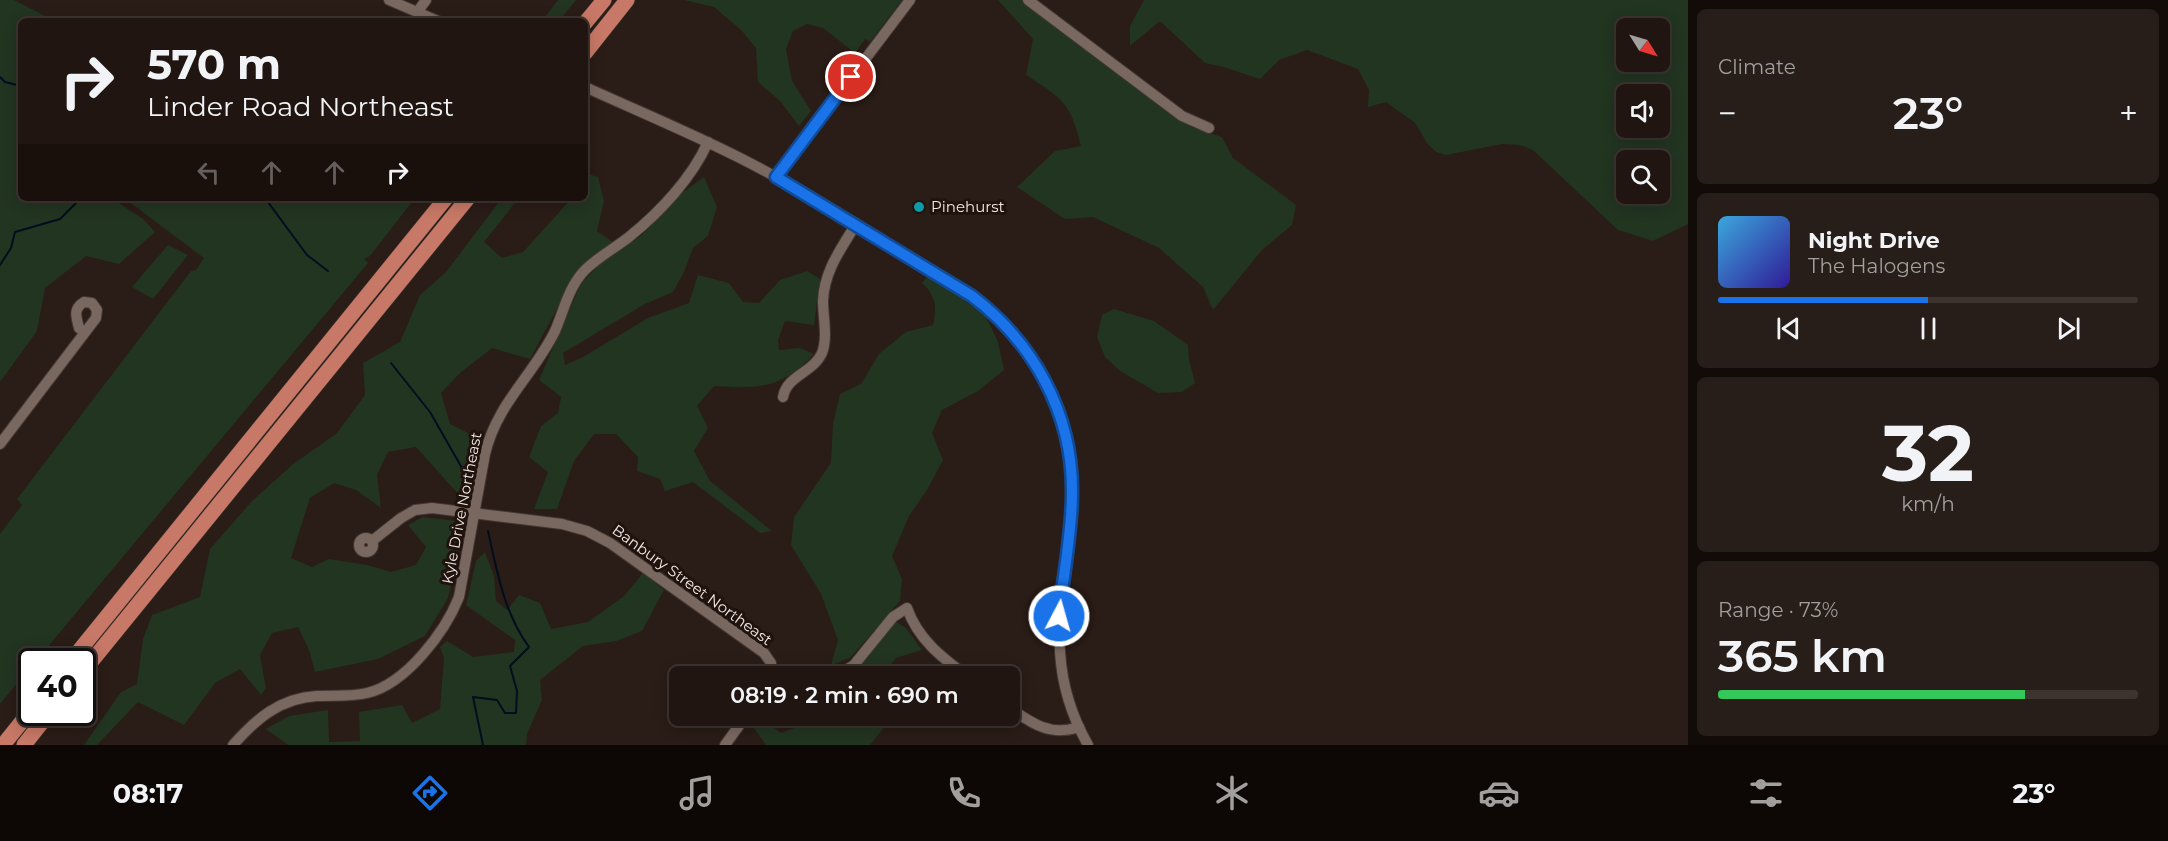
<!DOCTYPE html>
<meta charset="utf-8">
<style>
:root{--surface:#201510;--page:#281e19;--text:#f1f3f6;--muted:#a29f9f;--line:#3d3430;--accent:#1a73e8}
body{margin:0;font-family:Montserrat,sans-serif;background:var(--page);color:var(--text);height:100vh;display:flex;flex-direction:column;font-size:22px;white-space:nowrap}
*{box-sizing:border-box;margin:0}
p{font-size:20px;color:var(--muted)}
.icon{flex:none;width:33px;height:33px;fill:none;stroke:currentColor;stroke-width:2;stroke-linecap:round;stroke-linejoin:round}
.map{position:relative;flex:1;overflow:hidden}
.panel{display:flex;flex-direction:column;gap:9px;padding:9px;background:#120c09;width:480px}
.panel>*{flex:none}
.top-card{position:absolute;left:18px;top:18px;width:570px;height:183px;border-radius:9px;box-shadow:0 3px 15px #0003,0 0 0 2px var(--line);background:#201510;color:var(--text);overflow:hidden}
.needle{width:39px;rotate:127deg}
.controls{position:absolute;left:1616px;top:18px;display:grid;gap:12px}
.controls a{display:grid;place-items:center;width:54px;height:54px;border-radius:9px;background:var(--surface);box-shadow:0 3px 15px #0003,0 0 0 2px var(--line);font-size:30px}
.speed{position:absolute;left:18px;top:648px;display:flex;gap:12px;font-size:30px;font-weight:700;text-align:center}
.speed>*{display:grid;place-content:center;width:78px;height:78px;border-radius:50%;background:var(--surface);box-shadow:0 3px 15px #0003,0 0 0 2px var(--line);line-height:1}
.speed .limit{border:3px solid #111;border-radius:9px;background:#fff;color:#111}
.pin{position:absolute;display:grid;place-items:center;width:51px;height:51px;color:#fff;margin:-26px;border:3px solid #fff;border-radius:50%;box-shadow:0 2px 6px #0007}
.me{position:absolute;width:66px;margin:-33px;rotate:6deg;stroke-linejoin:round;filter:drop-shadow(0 0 4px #0008)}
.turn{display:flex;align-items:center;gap:21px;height:126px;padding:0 30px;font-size:27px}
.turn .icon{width:78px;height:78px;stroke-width:2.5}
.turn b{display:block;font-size:42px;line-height:51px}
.lanes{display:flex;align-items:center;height:57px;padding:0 30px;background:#0003;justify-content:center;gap:30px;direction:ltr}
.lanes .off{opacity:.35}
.big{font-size:45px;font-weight:600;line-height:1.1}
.panel .widget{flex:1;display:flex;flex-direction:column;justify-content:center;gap:9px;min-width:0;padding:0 21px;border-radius:9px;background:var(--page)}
.panel .dial{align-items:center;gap:0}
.dial b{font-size:78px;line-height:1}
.song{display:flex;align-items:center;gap:18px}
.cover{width:72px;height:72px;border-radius:9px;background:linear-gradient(135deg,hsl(200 70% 55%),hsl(250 70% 35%))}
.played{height:6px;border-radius:3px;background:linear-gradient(90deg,var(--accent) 50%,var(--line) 50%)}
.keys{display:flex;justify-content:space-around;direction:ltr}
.heat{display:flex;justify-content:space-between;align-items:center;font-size:33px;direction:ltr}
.charge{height:9px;border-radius:4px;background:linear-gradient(90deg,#34c759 73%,var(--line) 0)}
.trip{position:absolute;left:669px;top:666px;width:351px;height:60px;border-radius:9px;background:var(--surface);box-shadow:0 3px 15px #0003,0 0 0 2px var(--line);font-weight:600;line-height:60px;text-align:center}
.tabs{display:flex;height:96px;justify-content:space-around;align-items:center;background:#0d0806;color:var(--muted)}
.tabs .icon{width:42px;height:42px}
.tabs .selected{color:var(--accent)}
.tabs b{font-size:27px;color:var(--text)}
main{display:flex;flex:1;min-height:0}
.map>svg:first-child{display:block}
</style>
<main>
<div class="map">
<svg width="1688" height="745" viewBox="0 0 1688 745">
<rect width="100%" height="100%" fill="#2a1c16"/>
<g fill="#223521" fill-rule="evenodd">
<path d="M 0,0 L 14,0 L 55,21 L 21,21 L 21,198 L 111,198 L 143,219 L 155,232 L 119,264 L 86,256 L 45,288 L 37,331 L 0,382 Z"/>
<path d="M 558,0 L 576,0 L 559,21 L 542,21 Z"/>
<path d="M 684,0 L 902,0 L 870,42 L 865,39 L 855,53 L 823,28 L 807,24 L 793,31 L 786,49 L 792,81 L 811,111 L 799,126 L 780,101 L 758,82 L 756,48 L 741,30 L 714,7 Z"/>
<path d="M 998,0 L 1022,0 L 1191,127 L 1222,137 L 1233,158 L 1296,205 L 1292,225 L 1262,250 L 1213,310 L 1203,287 L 1159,248 L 1093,217 L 1065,219 L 1017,187 L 1055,151 L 1081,146 C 1070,102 1063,99 1026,75 L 1033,39 Z"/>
<path d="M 1144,0 L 1688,0 L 1688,224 L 1653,241 L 1618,230 L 1533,150 L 1520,145 L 1502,144 L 1446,155 L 1436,152 L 1427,143 L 1415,123 L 1386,102 L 1368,107 L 1369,90 L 1358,69 L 1307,50 L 1279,60 L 1260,79 L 1224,67 L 1205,63 L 1160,21 L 1130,46 L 1130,26 ZM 1626,28 L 1659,28 L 1659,62 L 1626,62 ZM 1626,94 L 1659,94 L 1659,128 L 1626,128 ZM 1626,160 L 1659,160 L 1659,194 L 1626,194 Z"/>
<path d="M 585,173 L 598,177 L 604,201 L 597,231 L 614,243 L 577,272 L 530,359 L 492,348 L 460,373 L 441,393 L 450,424 L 480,439 L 467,504 L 416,447 L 388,452 L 377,475 L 381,508 L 356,490 L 334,483 L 310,498 L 291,558 L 312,567 L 329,559 L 367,565 L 391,572 L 416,565 L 426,547 L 408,525 L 423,517 L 465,522 L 448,598 L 425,636 L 378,659 L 315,672 L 309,650 L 298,627 L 272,633 L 260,655 L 266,688 L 261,695 L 240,669 L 215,683 L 184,725 L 138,702 L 97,745 L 84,745 L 121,692 L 137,684 L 143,639 L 152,615 L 200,597 L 210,549 L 252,501 L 292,465 L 337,433 L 365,395 L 363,363 L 400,342 L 420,295 L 446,272 L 502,198 L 519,198 L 484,242 L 502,258 L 523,252 L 572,198 L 585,198 Z"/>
<path d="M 704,177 L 717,207 L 708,236 L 693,248 L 684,272 L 673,292 L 645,304 L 563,353 L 565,365 L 583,357 L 648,318 L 689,303 L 698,275 L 729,283 L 743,302 L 759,303 L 780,280 L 807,271 L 820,279 L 814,325 L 785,321 L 778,340 L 779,350 L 800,348 L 814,354 C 781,389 759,389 714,386 L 697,406 L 708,428 L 694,451 L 710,481 L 772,531 L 760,533 L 693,482 L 665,491 L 660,479 L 637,471 L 638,457 L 616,434 L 594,434 L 574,461 L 557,509 L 534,509 L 548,472 L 529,457 L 541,426 L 558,413 L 561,397 L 539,380 L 581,284 L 602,262 L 641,236 L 682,193 Z"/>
<path d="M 124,198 L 415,198 L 370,256 L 364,259 L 368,263 L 36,661 L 32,662 L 31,666 L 0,704 L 0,534 L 22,505 L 17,499 L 191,271 L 196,270 L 204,258 Z"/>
<path d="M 168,245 L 188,255 L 153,299 L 132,287 Z"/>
<path d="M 929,275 L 985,315 L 998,342 L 1004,370 L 978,391 L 942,410 L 932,433 L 943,460 L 927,490 L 909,516 L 892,556 L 902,579 L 900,601 L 850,658 L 831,665 L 838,640 L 821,594 L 791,545 L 794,517 L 831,463 L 833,424 L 840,394 L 861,384 L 879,354 L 906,332 L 933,325 C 937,307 936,296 922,283 Z"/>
<path d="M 1114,309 L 1154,321 L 1188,345 L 1189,359 L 1195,383 L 1182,392 L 1158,393 L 1120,371 L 1105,357 L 1097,337 L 1102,315 Z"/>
<path d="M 485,552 L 494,576 L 496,601 L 507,610 L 519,595 L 540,603 L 551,629 L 588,622 L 624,596 L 643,573 L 664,590 L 642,631 L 616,641 L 583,646 L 540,680 L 542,700 L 527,734 L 526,745 L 288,745 L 266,729 L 289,716 L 328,710 L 329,742 L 360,741 L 359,712 L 402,705 L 412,723 L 440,709 L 444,658 L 440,647 L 447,641 L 473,657 L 514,652 L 515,640 L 466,605 L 476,561 Z"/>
<path d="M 896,622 L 906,628 L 922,650 L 896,658 L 882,676 L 853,676 Z"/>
<path d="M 803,716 L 893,716 L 870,745 L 766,745 L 754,728 L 762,719 L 781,733 L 800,726 Z"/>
</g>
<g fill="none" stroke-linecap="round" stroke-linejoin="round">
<g stroke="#000e1d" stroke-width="2">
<path d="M 0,77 L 5,82 L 21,86"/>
<path d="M 265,198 L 307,255 L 328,271"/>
<path d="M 0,265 L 11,248 L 15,232 L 60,219 L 81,198"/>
<path d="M 391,363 L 430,412 L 466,475"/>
<path d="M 483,745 L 473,697 L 497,700 L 505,713 L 516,713 L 517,691 L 510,666 L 529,647 C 504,613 497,571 488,531"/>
</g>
<g stroke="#433834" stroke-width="12">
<g id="minor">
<path d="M 389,0 L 438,21"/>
<path d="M 1028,0 L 1182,116 L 1209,128"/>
<path d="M 418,11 L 426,0"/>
<path d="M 585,87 C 638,111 691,133 742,159 C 795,186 845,217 895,248 C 937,274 982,297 1015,335 C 1049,375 1071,428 1072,480 C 1074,578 1034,650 1088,745"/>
<path d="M 776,177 L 910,0"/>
<path d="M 783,397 C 787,375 813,373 822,353 C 828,337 823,318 823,301 C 824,271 841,249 856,224"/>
<path d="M 0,444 L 96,318 L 97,310 L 92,303 L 84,302 C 73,309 76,316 79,328 L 85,332"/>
<circle cx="366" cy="545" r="7"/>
<path d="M 372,541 L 401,518 L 415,510 L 432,508 L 562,524 L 587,531 L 610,543 L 764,653 L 771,663 L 771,676"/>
<path d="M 772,672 C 799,674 831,682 854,665 L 893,617 L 907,608 C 918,639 941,657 967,676"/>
<path d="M 1010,708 C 1031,723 1051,737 1079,727"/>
<path d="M 233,745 C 256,719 280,698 317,696 C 334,695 351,697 367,693 C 406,684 445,632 459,597 L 485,454 C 497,403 533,376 555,331 C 564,310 569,286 585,270 C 598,257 615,248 629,237 C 660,212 692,178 708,142"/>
<path d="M 725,745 L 746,716"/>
</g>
</g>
<g stroke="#433834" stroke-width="16">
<g id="highway">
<path d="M 585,23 L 604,0"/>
<path d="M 585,53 L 627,0"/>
<path d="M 70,662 L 446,198"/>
<path d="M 82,673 L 468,198"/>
<path d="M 3,745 L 32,709"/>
<path d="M 24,745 L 50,712"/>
</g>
</g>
<use href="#minor" stroke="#796860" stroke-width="10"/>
<use href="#highway" stroke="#c77866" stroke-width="15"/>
</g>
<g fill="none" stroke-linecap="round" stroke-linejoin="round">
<g stroke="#114b97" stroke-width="15">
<path id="route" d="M 851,77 L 776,177 L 972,296 C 1034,343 1073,414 1072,493 C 1072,534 1063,576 1059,616"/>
</g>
<use href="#route" stroke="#1a73e8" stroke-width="10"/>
</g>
<circle fill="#0f9aa8" stroke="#20130d" stroke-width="2" cx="919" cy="207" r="6"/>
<g text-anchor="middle" stroke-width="6" stroke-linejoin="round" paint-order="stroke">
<g font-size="15" fill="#f2e8e4" stroke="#20130d" text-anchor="start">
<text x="931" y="212">Pinehurst</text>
</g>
<g font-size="15" fill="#f2e8e4" stroke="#20130d">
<text transform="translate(462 508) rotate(-79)" y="5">Kyle Drive Northeast</text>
<text transform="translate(692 585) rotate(36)" y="5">Banbury Street Northeast</text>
</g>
</g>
</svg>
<div class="controls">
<a><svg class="needle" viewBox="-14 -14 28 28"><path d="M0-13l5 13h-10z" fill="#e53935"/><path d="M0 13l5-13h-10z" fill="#a29f9f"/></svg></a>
<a><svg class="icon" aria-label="sound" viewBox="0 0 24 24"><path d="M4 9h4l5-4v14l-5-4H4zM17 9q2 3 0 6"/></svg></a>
<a><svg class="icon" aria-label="search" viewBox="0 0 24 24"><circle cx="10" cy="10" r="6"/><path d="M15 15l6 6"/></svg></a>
</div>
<div class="speed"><div class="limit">40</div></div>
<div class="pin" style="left:851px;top:77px;background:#d93025"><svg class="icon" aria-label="arrive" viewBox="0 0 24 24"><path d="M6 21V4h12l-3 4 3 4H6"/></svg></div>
<svg class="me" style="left:1059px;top:616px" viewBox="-20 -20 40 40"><circle r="17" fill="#1a73e8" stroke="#fff" stroke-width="3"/><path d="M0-11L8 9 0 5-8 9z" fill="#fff"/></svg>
<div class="trip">08:19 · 2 min · 690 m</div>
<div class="top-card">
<div class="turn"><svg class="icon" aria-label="right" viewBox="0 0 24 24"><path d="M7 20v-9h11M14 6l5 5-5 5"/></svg><div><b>570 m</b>Linder Road Northeast</div></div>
<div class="lanes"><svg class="icon off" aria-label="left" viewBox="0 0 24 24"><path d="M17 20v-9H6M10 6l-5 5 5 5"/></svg><svg class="icon off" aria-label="ahead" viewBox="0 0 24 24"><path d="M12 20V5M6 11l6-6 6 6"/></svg><svg class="icon off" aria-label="ahead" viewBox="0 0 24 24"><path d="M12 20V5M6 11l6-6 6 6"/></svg><svg class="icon" aria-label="right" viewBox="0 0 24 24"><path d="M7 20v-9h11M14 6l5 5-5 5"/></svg></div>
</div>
</div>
<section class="panel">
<div class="widget"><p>Climate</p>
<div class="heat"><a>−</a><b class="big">23°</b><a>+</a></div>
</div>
<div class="widget">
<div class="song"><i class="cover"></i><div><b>Night Drive</b><p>The Halogens</p></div></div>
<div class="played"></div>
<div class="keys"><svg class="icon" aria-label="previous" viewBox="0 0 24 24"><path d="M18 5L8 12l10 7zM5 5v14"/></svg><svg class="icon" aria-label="pause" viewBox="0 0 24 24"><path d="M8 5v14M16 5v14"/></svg><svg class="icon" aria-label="next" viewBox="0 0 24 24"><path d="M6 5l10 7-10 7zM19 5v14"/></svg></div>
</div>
<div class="widget dial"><b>32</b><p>km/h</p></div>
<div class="widget"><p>Range · 73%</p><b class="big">365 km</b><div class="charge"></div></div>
</section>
</main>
<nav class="tabs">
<b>08:17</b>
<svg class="icon selected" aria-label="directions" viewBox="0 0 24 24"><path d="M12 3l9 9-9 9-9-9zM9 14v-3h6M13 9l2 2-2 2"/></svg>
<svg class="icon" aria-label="music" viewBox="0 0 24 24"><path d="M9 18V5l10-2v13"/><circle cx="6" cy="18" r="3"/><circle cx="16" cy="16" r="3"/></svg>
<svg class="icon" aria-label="phone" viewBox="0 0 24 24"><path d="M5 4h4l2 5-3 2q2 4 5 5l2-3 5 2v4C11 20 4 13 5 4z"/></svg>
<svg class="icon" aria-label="climate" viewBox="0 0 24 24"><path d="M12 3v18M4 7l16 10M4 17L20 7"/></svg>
<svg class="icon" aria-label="car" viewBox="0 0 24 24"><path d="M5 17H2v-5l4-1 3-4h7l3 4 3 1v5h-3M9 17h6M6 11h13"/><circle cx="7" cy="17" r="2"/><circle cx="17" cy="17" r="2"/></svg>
<svg class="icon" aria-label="filters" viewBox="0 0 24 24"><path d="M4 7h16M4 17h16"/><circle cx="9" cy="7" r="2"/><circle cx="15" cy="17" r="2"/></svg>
<b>23°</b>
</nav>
